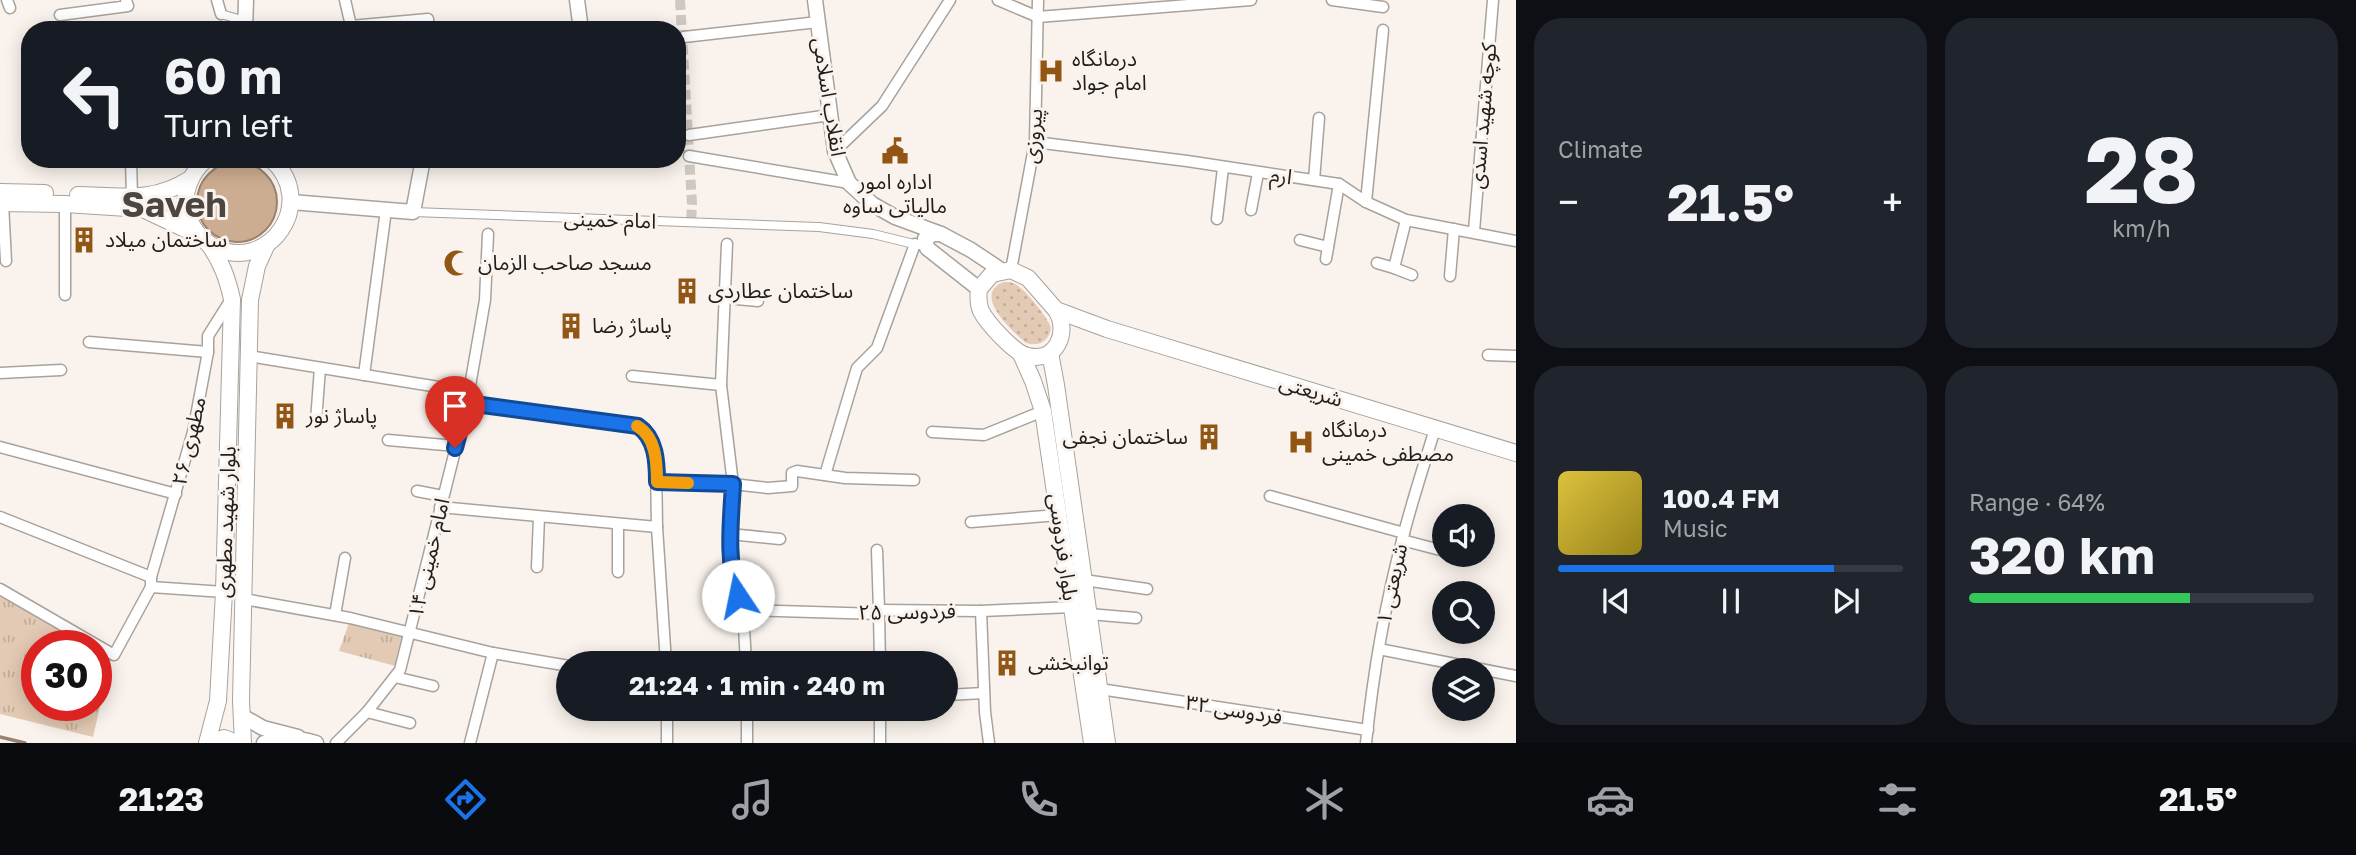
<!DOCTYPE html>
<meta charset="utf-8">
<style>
:root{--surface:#171b24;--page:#20242c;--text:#f1f3f6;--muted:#9ea1a6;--line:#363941;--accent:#1a73e8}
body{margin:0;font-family:"Golos Text","Noto Sans Arabic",sans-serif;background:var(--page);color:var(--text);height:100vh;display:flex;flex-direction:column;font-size:26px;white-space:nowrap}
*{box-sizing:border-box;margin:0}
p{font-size:23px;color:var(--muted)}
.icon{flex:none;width:38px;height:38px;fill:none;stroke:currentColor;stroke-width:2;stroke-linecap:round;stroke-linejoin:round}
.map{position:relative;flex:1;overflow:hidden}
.sheet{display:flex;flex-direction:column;gap:18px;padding:18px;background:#0d0f14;width:840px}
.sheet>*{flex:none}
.banner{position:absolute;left:21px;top:21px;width:665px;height:147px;border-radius:28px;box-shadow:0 4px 18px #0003;background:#171b24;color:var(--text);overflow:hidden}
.controls{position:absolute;left:1432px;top:504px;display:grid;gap:14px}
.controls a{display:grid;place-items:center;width:63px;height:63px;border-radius:50%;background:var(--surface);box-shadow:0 4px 18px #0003;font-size:35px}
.speed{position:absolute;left:21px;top:630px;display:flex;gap:14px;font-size:35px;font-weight:700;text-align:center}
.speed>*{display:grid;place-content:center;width:91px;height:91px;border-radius:50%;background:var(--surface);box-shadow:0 4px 18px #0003;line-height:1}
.speed .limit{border:10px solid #d22;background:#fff;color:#111}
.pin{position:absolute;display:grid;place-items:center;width:60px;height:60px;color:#fff;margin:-72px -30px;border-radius:50% 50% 50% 0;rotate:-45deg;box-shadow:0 0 7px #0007}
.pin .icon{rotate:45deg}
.me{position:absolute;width:77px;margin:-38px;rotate:349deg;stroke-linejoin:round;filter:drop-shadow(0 0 5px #0008)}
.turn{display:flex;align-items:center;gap:24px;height:147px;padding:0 28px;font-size:32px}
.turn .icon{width:91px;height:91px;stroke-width:2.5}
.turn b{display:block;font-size:49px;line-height:60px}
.big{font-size:52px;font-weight:700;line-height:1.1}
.sheet .card{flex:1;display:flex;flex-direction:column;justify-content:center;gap:10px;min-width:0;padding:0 24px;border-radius:28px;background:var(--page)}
.sheet .dial{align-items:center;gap:0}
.dial b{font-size:91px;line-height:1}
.song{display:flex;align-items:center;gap:21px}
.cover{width:84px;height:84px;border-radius:10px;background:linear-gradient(135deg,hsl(50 70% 55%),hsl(50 70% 35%))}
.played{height:7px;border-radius:4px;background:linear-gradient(90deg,var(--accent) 80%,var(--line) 80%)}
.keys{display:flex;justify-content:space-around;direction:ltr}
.heat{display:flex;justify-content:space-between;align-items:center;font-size:38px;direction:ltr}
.charge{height:10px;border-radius:5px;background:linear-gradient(90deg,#34c759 64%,var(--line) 0)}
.sheet .tiles{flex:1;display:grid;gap:18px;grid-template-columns:repeat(2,1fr)}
.trip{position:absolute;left:556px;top:651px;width:402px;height:70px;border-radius:35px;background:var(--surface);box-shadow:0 4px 18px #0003;font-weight:700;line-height:70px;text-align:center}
.tab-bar{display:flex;height:112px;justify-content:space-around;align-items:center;background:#090b0e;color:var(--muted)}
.tab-bar .icon{width:49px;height:49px}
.tab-bar .active{color:var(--accent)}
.tab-bar b{font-size:32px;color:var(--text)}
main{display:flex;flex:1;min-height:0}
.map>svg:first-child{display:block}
</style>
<main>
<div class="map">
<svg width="1516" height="743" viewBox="0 0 1516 743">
<defs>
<pattern id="grass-dots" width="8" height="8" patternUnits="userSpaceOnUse" patternTransform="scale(1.75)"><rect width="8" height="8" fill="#e3cab4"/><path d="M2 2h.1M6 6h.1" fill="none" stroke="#c2ad9a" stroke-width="1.8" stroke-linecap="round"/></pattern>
<pattern id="park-tufts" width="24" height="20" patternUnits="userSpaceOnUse" patternTransform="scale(1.75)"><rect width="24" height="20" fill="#e3cab4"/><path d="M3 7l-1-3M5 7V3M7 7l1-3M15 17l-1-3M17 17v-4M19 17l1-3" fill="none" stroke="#c2ad9a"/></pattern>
</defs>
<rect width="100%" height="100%" fill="#faf3ed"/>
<path fill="url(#grass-dots)" d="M 1004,282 C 1009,282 1010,282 1015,284 C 1025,289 1048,318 1051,328 C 1049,341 1039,347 1026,343 C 1012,331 971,294 1004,282 Z"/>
<g fill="url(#park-tufts)">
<path d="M 0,596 L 89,646 L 37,646 L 37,705 L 96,705 L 96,650 L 111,658 L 93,737 L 0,714 Z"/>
<path d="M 350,620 L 409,634 L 399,667 L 339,651 Z"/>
</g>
<circle fill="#cdad91" stroke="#99826e" stroke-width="2" cx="237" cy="202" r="40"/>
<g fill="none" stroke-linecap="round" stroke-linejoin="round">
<path stroke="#99826e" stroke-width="3.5" d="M 0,737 L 25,743"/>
<path stroke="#cec8c3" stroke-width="10" stroke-dasharray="10 5" stroke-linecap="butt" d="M 680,0 L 692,204 L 691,223"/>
<g stroke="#a8a29c" stroke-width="10">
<g id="pedestrian">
<path d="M 221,14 L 245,21"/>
<path d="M 413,212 L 819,227 L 873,234 L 918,245"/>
</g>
</g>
<g stroke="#a8a29c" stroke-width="13">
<g id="minor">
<path d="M 7,0 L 10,8"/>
<path d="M 217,0 L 221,14"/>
<path d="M 345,0 L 351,26 L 428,19 L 429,30"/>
<path d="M 998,0 L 1038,17 L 1251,0"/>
<path d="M 1332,0 L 1383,7"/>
<path d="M 60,15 L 128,6 L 126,0"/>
<path d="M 684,37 L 818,22"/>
<path d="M 689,135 L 830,115"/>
<path d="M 1035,142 L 1187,161 L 1339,184 L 1366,202 L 1406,220 L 1516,241"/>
<path d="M 835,151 L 882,106 L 950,0"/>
<path d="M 689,156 L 849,183"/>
<path d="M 131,159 L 132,197"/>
<path d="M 1314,180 L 1319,118"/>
<path d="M 1366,202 L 1383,30"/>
<path d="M 3,203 L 6,261"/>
<path d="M 65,204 L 65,295"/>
<path d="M 1251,210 L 1258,173"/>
<path d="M 1217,219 L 1223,168"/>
<path d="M 1474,231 L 1493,0"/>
<path d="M 1300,240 L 1328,247"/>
<path d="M 727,244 L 721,385 L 733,484 L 731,553 L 733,581 L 743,610 L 746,663"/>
<path d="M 1326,259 L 1339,184"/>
<path d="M 1377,263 L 1394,268 L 1406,220"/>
<path d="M 1394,268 L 1412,275"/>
<path d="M 1011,270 L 1035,142 L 1038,0"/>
<path d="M 1450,276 L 1454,229"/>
<path d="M 726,298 L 758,301"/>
<path d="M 89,342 L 208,352"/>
<path d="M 1488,355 L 1516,356"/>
<path d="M 249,356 L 469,392"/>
<path d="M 0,373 L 61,370"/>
<path d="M 364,375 L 386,210"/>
<path d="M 632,376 L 721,385"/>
<path d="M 467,403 L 638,426 L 646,431 L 651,439 L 656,463 L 657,527 L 666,663"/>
<path d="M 316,421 L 320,368"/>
<path d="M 932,432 L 984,435 L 1043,411"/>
<path d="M 388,440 L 456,446"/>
<path d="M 0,447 L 176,494"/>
<path d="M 825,475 L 857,368 L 877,348 L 915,244"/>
<path d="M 657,482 L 733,484 L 768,488 L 792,486 L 792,473 L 797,471 L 845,478 L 914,480"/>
<path d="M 417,491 L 443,496"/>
<path d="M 1270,496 L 1404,533"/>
<path d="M 440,507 L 657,527"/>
<path d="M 0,517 L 151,577"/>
<path d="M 971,522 L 1058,515"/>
<path d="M 730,534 L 780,539"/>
<path d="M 1402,540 L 1444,551"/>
<path d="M 877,550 L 879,610"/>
<path d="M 1456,555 L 1462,556"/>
<path d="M 537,567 L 539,517"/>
<path d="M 618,572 L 618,524"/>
<path d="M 1084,580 L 1147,589"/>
<path d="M 151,587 L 224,592"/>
<path d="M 0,589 L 114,655 L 151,587 L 151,577 L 193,432 L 208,352 L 208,336 L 230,301"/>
<path d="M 244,599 L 350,618 L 493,653 L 569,666"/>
<path d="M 743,610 L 879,614 L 879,610 L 981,611 L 1072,607"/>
<path d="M 981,611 L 985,712 L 989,743"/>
<path d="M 879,614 L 880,663"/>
<path d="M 1089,614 L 1136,618"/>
<path d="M 335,615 L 345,558"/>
<path d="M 1379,649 L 1516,676"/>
<path d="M 395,677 L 433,686"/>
<path d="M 1100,689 L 1368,730"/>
<path d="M 947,695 L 984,693"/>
<path d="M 667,709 L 667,743"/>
<path d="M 747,709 L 747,743"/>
<path d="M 880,709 L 880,743"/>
<path d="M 367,712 L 410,723"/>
<path d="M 336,743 L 367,712 L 400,670 L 467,403 L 485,300 L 488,234"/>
<path d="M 470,743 L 493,653"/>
<path d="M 1366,743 C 1373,674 1385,604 1403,537 C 1412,501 1424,465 1435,429"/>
</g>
</g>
<g stroke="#a8a29c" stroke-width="17">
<g id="tertiary">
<path d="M 577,0 L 581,30"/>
<path d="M 815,0 L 835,151 L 849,183 L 872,204 L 895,217 L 941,234 L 971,250 L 1001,270"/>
<path d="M 245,30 L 246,0"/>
<path d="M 291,202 L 413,212 L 423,159"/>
<path d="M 941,234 L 933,234 L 925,239 L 927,248 L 979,289"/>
<path d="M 242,716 L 263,728 L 298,737"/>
<path d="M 264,743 C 282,736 297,737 316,743"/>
</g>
</g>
<g stroke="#a8a29c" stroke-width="18">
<g id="secondary">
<path d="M 206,159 C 191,173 182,192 187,212 C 190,226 200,239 212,246 C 268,276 320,202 271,159"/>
<path d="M 0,192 L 45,193"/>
<path d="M 78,195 C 120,196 153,203 190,179"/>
<path d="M 0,203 L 65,204 L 143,209 L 198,235"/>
<path d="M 1056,310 C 1070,332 1056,363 1028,356 C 1015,354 987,323 981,311 C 978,304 978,297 979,289 L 992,274 L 1011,270 L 1028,278 L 1056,310 L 1107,329 L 1516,453"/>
<path d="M 1050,353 L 1056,385 L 1107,743"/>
<path d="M 1021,354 L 1033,381 L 1043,411 L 1092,743"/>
<path d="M 207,743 L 218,701 L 224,592 L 232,299 C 227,277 221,261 208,243"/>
<path d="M 211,743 L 224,738 L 236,743"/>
<path d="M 243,743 L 241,701 L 250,300 L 257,266 L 267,244"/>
</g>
</g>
<use href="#pedestrian" stroke="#fff" stroke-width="8"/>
<use href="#minor" stroke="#fff" stroke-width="10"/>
<use href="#tertiary" stroke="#fff" stroke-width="14"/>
<use href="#secondary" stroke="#fff" stroke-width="16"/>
</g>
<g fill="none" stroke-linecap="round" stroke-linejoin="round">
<g stroke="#114b97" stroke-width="18">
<path id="route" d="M 455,448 L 467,403 L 638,426 C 656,438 657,462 657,482 L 733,484 C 731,521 726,560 738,596"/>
</g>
<use href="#route" stroke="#1a73e8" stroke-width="12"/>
<path stroke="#f59e0b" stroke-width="12" d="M 637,426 C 656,437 657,462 657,482 L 688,483"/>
</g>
<defs>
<g id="hospital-bare" transform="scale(2.1)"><path d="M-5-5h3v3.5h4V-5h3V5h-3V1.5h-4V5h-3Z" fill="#915614" stroke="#faf3ed" stroke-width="2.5" paint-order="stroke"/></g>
<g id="civic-bare" transform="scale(2.1)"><path d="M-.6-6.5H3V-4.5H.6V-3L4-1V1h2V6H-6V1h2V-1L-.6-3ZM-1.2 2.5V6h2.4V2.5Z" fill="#915614" stroke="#faf3ed" stroke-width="2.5" paint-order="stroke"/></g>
<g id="building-bare" transform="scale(2.1)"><path d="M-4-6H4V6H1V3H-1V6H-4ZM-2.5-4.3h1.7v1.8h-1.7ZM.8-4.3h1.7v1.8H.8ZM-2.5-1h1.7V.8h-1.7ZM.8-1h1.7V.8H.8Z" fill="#915614" stroke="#faf3ed" stroke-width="2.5" paint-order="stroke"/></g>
<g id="mosque-bare" transform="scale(2.1)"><path d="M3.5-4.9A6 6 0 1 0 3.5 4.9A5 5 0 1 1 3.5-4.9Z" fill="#915614" stroke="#faf3ed" stroke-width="2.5" paint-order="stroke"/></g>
</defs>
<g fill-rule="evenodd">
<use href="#hospital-bare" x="1051" y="71"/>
<use href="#civic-bare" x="895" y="151"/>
<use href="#building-bare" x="84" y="240"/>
<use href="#mosque-bare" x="457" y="263"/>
<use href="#building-bare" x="687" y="291"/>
<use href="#building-bare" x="571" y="326"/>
<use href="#building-bare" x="285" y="416"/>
<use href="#building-bare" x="1209" y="437"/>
<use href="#hospital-bare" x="1301" y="442"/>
<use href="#building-bare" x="1007" y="663"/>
</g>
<g text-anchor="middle" stroke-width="6" stroke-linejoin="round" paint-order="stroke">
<g font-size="21" fill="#201d1b" stroke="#faf3ed" text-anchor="start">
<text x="1072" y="66">درمانگاه<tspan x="1072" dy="24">امام جواد</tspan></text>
<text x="895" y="189" text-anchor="middle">اداره امور<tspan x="895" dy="24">مالیاتی ساوه</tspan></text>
<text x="105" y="247">ساختمان میلاد</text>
<text x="478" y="270">مسجد صاحب الزمان</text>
<text x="708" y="298">ساختمان عطاردی</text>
<text x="592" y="333">پاساژ رضا</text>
<text x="306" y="423">پاساژ نور</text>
<text x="1322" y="437">درمانگاه<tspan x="1322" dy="24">مصطفی خمینی</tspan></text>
<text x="1188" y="444" text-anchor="end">ساختمان نجفی</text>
<text x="1028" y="670">توانبخشی</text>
</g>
<g font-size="21" fill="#201d1b" stroke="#faf3ed">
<text transform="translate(829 97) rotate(81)" y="7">انقلاب اسلامی</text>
<text transform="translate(1483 116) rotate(-85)" y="7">کوچه شهید اسدی</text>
<text transform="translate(1033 136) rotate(-85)" y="7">پیروزی</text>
<text transform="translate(1281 176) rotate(8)" y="7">ارم</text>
<text transform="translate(610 220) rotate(2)" y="7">امام خمینی</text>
<text transform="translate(1311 391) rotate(17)" y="7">شریعتی</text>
<text transform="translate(189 441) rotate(-77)" y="7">مطهری ۲۶</text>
<text transform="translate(226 522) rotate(-88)" y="7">بلوار شهید مطهری</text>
<text transform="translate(1063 547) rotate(82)" y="7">بلوار فردوسی</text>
<text transform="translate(429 558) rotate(-77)" y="7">امام خمینی ۱۴</text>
<text transform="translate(1392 584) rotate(-78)" y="7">شریعتی ۱</text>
<text transform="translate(907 612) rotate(-1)" y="7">فردوسی ۲۵</text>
<text transform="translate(1234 710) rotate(9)" y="7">فردوسی ۳۲</text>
</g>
<g font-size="35" font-weight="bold" fill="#4c4642" stroke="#faf3ed">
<text x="174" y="217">Saveh</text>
</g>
</g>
</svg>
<div class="controls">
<a><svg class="icon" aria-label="sound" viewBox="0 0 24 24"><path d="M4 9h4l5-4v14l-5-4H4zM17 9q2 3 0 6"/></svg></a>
<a><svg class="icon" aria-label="search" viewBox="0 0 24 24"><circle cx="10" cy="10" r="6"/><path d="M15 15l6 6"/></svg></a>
<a><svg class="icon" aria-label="layers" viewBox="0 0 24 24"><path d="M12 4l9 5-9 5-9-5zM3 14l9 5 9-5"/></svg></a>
</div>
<div class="speed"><div class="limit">30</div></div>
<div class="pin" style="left:455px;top:448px;background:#d93025"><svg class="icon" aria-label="arrive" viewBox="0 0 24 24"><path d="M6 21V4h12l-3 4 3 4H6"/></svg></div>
<svg class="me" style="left:738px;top:596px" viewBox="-20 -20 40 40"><circle r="19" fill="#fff"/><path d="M0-13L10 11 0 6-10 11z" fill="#1a73e8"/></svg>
<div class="trip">21:24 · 1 min · 240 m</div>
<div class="banner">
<div class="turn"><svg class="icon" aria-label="left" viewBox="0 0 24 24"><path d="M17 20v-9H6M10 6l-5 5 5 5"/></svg><div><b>60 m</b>Turn left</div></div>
</div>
</div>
<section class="sheet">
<div class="tiles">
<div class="card"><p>Climate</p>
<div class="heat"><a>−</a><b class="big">21.5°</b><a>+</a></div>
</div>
<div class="card dial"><b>28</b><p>km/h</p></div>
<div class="card">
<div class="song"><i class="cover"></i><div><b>100.4 FM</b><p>Music</p></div></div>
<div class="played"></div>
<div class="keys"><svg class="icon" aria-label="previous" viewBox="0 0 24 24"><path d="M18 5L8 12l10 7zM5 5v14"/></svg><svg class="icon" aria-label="pause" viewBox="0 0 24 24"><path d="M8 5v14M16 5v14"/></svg><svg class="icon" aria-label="next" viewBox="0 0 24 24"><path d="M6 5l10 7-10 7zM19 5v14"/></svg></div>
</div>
<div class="card"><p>Range · 64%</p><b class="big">320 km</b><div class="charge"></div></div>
</div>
</section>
</main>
<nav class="tab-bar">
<b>21:23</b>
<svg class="icon active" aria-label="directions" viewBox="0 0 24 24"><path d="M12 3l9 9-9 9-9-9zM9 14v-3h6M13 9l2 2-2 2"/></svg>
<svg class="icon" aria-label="music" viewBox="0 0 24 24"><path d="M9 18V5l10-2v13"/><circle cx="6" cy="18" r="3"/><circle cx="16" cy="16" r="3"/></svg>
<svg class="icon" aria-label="phone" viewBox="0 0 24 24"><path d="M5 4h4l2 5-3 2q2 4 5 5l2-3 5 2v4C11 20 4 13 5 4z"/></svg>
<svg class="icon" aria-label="climate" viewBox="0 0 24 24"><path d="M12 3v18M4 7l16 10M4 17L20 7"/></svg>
<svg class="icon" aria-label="car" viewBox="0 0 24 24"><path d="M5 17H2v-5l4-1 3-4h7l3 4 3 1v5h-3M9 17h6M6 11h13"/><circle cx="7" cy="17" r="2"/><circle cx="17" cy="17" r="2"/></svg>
<svg class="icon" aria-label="filters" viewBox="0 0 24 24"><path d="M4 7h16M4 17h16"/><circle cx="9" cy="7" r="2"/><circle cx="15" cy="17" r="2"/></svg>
<b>21.5°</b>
</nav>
